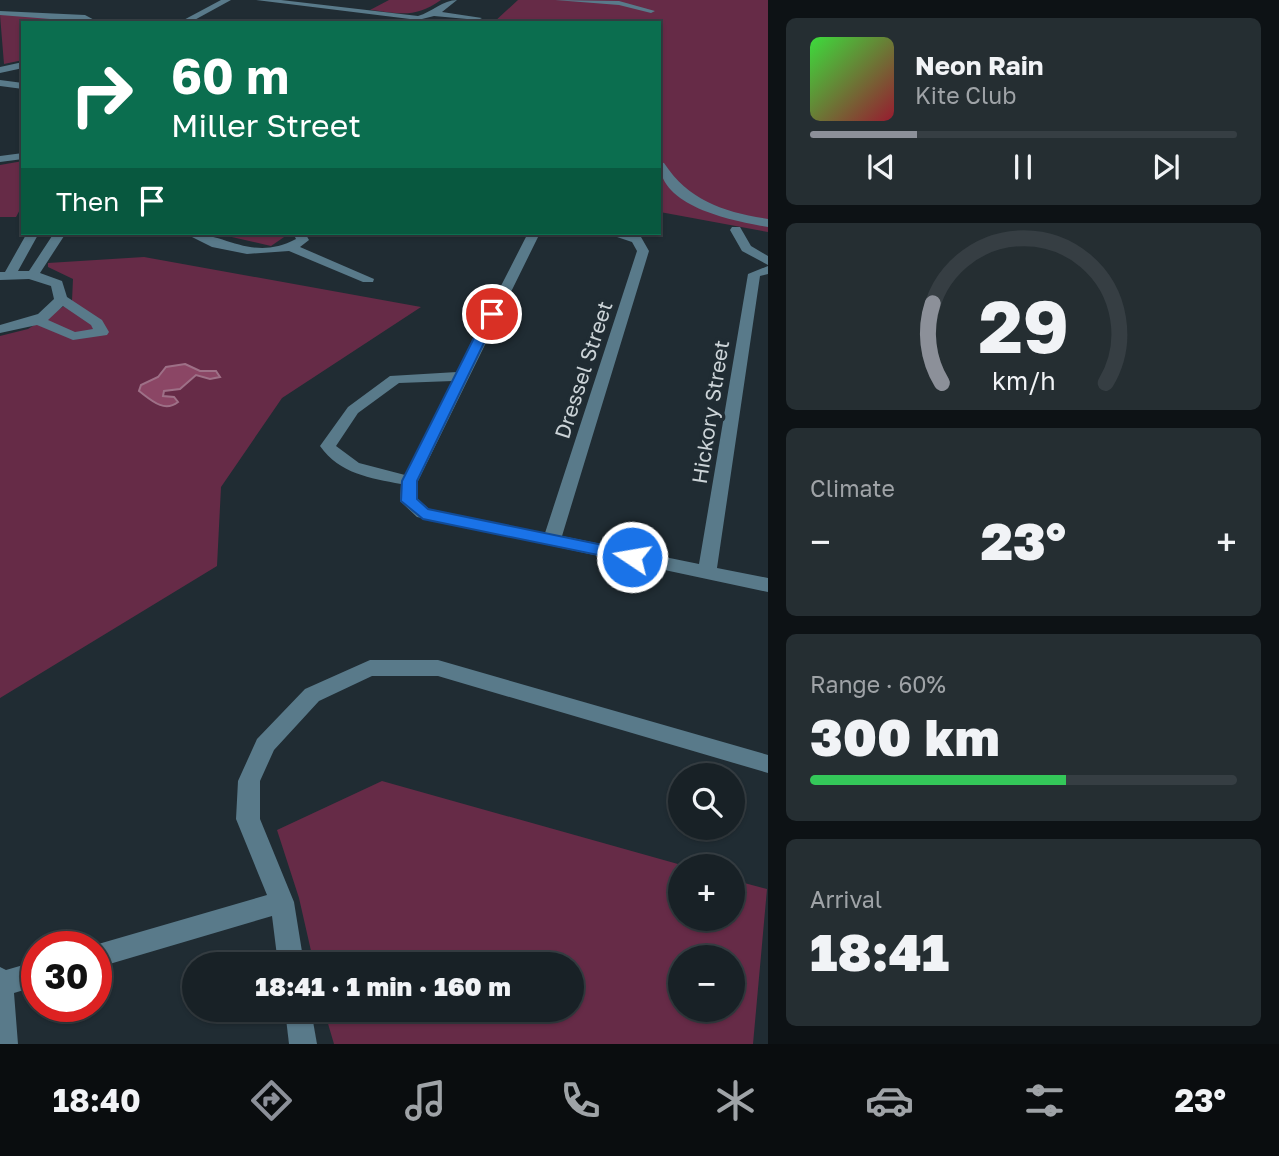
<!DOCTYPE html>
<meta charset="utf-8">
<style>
:root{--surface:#182126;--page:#252e32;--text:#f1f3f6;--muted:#9fa3a7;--line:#363e43;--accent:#8c9099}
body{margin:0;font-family:"Golos Text",sans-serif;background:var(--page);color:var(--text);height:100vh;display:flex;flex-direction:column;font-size:26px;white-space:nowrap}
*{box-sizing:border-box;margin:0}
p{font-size:23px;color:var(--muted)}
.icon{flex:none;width:38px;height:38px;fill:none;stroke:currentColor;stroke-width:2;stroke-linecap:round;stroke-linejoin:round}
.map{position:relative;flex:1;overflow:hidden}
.drawer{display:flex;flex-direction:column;gap:18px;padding:18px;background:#0d1215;width:511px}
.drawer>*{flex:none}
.hud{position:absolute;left:21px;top:21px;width:640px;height:214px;border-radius:0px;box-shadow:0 2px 5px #0004,0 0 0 2px var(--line);background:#0b6e4f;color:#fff;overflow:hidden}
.controls{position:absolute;left:668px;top:763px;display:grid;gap:14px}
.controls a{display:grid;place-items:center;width:77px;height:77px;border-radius:50%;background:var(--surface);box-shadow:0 2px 5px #0004,0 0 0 2px var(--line);font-size:35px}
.speed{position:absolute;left:21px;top:931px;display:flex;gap:14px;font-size:35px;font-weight:700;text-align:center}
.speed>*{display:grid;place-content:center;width:91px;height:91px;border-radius:50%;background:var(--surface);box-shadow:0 2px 5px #0004,0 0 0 2px var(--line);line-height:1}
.speed .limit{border:10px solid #d22;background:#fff;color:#111}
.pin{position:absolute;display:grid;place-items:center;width:60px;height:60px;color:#fff;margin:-30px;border:4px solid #fff;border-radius:50%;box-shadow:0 2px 7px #0007}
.me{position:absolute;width:77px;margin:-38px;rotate:282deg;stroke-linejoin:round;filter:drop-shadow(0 0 5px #0008)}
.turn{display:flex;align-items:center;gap:24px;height:147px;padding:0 35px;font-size:32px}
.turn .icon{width:91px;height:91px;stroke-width:2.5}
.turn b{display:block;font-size:49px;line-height:60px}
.then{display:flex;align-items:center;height:66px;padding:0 35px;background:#0003;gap:14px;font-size:26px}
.big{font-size:52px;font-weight:800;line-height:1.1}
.drawer .widget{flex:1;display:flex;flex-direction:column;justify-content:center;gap:10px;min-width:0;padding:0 24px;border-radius:10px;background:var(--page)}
.drawer .dial{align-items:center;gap:0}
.dial svg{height:182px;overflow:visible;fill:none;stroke:var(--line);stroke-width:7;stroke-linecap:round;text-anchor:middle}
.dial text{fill:var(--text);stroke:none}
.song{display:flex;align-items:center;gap:21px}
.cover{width:84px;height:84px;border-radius:10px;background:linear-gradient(135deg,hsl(120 70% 55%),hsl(350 70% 35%))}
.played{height:7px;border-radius:4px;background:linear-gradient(90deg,var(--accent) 25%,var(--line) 25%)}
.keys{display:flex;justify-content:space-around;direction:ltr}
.heat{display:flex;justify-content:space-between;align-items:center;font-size:38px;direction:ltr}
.charge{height:10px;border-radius:5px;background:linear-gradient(90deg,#34c759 60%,var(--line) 0)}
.trip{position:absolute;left:182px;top:952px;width:402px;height:70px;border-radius:35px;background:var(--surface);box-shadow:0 2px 5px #0004,0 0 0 2px var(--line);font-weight:800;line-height:70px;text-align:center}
.menu{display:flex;height:112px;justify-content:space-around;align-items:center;background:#0a0d0f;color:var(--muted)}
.menu .icon{width:49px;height:49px}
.menu .on{color:var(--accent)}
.menu b{font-size:32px;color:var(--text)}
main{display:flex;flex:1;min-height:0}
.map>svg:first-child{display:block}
</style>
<main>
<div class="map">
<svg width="768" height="1044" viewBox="0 0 768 1044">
<rect width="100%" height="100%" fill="#202c33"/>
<g fill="#662b47" fill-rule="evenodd">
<path d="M 389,0 L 441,0 C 414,19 400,13 370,10 Z"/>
<path d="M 518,0 L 768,0 L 768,232 L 660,212 L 660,23 L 493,23 Z"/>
<path d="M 5,13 L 81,19 L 87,23 L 23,23 L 23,60 L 4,64 L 0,15 Z"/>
<path d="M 23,161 L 23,204 L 16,217 L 0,217 L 0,165 Z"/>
<path d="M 214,233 L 287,233 L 287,235 L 271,246 Z"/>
<path d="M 144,257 L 421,307 L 282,398 L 221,487 L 217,566 L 0,698 L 0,336 L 28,329 L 72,301 L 73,279 L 48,267 L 48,263 Z"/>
<path d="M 382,781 L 685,866 L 681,866 L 681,919 L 733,919 L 733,880 L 767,889 L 753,1044 L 334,1044 L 324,1010 L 572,1010 L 572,964 L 314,964 L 299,898 L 277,830 ZM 681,957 L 733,957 L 733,1010 L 681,1010 Z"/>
</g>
<path fill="#8b4665" stroke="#9e7087" stroke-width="2" d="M 185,364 L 200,371 L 216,371 L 220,377 L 210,379 L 196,375 L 180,389 L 164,391 L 163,396 L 174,397 L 178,402 C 164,413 151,400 139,391 L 141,385 L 158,377 L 166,367 Z"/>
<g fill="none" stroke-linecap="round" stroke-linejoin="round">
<g fill="#597a8a" fill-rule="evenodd">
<path d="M 221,0 L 231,0 L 189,23 L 178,23 Z"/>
<path d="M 256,0 L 281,0 L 418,16 C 432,12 443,0 457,0 L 442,12 L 482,18 L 478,20 L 434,16 L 418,20 Z"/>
<path d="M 555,0 L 619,1 L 655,11 L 651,13 L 619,5 Z"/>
<path d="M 0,11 L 85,15 L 100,23 L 0,15 Z"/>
<path d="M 23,62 L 23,68 L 0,73 L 0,67 Z"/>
<path d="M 0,80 L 23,83 L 23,89 L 0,86 Z"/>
<path d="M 23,153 L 23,159 L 0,162 L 0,156 Z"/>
<path d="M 660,162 L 664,163 C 689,201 724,212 768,219 L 768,227 C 734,221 658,207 660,162 Z"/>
<path d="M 732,227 L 740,227 L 751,246 L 768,256 L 768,265 L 742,251 L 730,230 Z"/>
<path d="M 27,233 L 39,233 L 18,271 L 29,271 L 54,233 L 66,233 L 40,273 L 62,281 L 67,297 L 102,320 L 109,332 L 107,335 L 73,340 L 37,325 L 0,333 L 0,325 L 38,314 L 54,299 L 51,286 L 29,279 L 0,280 L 0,272 L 5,272 ZM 63,306 L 91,325 L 93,329 L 75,332 L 48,320 Z"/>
<path d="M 184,233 C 224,231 251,263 296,239 L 293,233 L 305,233 L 309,240 L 300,247 L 374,279 L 373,282 L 363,282 L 289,251 L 247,254 L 212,247 Z"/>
<path d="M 528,233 L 540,233 L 418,481 L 418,499 L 429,509 L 545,533 L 637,251 L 632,242 L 605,233 L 624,233 L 641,237 L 649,251 L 562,536 L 699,564 L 748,274 L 768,266 L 768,274 L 760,276 L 717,568 L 768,578 L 768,592 L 417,517 L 400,501 L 401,484 C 370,478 340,474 320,446 L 348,407 L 390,376 L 457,372 ZM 453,381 L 405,475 L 359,463 L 336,446 L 358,413 L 399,383 Z"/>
<path d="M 370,660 L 438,660 L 768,755 L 768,773 L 438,676 L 372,676 L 319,701 L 274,750 L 260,781 L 260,819 L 294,902 L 304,964 L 278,964 L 272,916 L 96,968 L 96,947 L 88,947 L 267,895 L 236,819 L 238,781 L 257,739 L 305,689 Z"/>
<path d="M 37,961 L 37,986 L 14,993 L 18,1044 L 0,1044 L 0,967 L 6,970 Z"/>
<path d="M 285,1010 L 311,1010 L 317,1044 L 289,1044 Z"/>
</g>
</g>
<path fill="#1a73e8" stroke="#114b97" stroke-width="2" d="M 492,310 L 498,314 L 417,481 L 417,499 L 428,509 L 632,551 L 638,553 L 638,561 L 632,562 L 423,519 L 401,501 L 402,481 L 486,314 Z"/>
<g text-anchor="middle" stroke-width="7" stroke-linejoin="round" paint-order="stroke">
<g font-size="21" fill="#cbd3d7" stroke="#202c33">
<text transform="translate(584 370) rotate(-72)" y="7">Dressel Street</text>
<text transform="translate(711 412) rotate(-81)" y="7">Hickory Street</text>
</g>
</g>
</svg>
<div class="controls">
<a><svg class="icon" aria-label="search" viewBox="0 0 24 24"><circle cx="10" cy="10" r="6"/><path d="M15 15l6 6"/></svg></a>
<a>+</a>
<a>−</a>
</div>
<div class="speed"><div class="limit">30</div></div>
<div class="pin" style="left:492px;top:314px;background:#d93025"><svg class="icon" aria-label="arrive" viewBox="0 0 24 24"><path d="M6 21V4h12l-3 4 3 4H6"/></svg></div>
<svg class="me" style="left:632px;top:557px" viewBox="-20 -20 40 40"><circle r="17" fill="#1a73e8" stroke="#fff" stroke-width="3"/><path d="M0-11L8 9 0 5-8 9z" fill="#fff"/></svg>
<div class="trip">18:41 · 1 min · 160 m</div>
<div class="hud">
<div class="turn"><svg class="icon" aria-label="right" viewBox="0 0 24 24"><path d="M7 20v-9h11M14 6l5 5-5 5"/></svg><div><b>60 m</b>Miller Street</div></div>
<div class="then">Then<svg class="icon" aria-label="arrive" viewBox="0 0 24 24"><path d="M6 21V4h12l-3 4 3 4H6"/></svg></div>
</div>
</div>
<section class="drawer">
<div class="widget">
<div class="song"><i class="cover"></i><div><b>Neon Rain</b><p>Kite Club</p></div></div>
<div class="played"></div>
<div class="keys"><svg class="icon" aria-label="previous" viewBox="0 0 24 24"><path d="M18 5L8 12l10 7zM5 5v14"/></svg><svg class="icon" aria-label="pause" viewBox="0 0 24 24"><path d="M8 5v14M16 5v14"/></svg><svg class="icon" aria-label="next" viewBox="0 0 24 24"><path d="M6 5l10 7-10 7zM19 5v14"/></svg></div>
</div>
<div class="widget dial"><svg viewBox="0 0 100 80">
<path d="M14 69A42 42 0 1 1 86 69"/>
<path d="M14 69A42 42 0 0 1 10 34" stroke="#8c9099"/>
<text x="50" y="56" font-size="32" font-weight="700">29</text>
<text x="50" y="72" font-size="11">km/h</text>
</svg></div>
<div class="widget"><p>Climate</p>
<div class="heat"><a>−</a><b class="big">23°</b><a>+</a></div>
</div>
<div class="widget"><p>Range · 60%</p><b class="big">300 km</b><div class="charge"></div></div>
<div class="widget"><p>Arrival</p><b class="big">18:41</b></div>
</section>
</main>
<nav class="menu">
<b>18:40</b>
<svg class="icon on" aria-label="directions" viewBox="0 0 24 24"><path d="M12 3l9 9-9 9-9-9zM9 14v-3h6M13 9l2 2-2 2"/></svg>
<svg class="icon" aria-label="music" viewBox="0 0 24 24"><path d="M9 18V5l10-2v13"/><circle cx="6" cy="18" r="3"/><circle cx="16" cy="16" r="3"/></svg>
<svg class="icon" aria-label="phone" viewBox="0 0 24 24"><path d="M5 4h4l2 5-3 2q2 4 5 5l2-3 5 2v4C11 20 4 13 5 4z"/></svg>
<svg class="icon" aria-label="climate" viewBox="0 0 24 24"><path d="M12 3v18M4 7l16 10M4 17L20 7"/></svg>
<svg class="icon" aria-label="car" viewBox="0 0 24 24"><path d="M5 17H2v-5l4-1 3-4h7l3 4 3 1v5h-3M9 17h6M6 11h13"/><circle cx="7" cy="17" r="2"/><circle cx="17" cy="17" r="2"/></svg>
<svg class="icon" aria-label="filters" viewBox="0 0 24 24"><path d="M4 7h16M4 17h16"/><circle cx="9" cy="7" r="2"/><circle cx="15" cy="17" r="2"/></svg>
<b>23°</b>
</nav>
